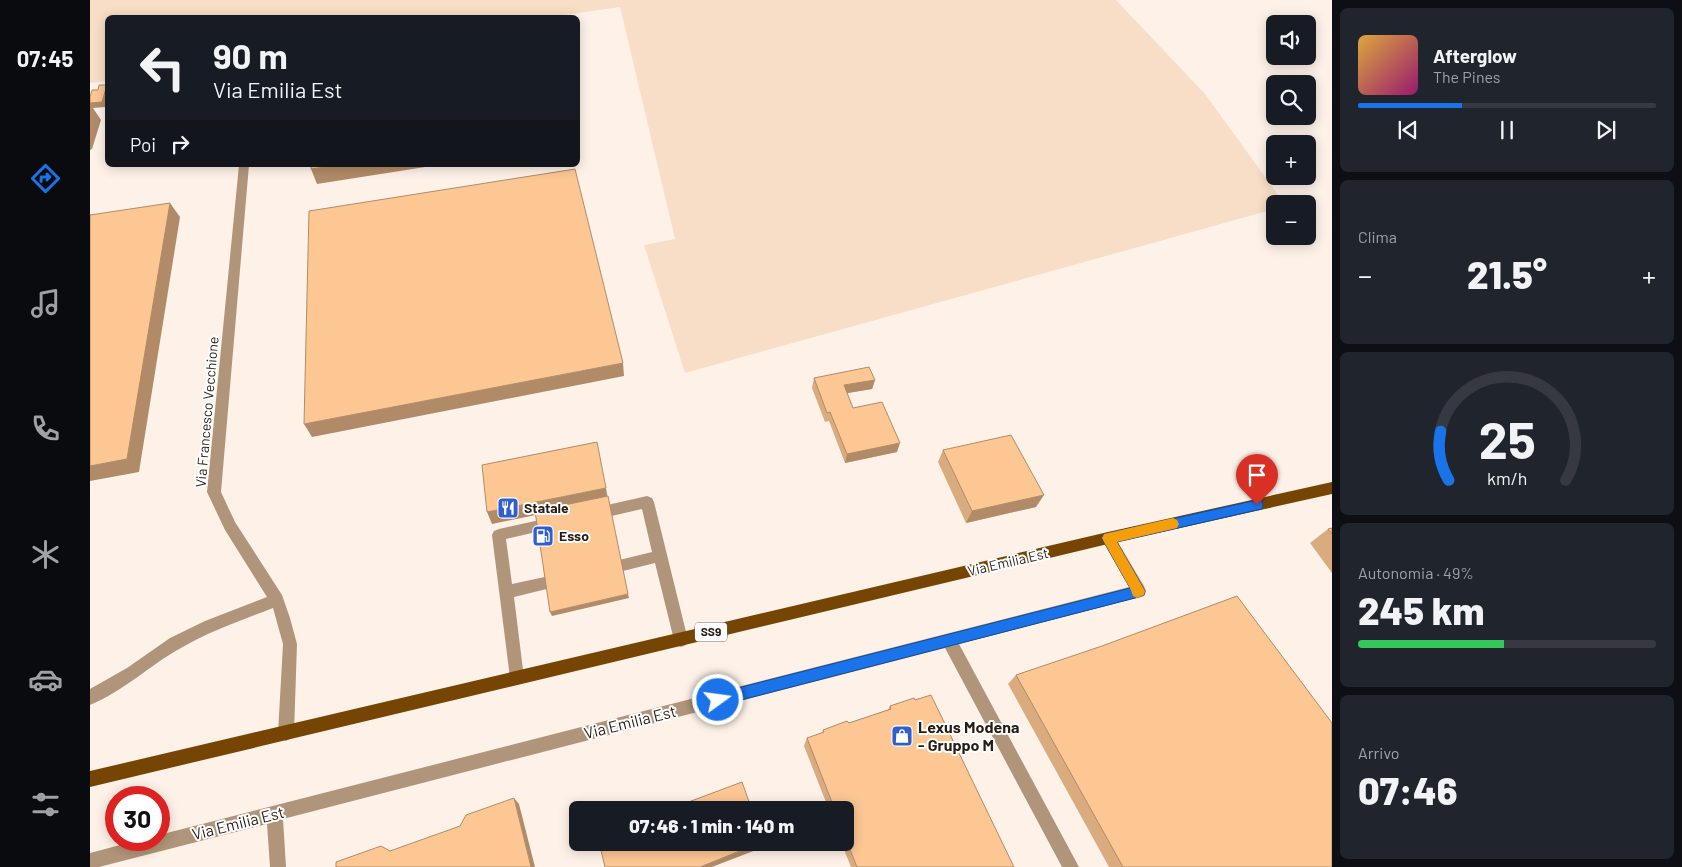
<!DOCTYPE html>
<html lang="it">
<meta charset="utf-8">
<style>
:root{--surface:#171b24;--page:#20242c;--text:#f1f3f6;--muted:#9ea1a6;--line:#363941;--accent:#1a73e8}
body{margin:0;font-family:Barlow,sans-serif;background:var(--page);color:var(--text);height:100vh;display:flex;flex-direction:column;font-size:19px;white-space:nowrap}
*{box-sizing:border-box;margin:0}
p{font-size:16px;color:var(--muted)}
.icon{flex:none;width:28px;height:28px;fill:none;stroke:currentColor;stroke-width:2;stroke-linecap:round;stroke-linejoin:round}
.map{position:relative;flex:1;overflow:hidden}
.details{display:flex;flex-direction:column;gap:8px;padding:8px;background:#0d0f14;width:350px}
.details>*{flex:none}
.banner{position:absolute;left:15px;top:15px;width:475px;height:152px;border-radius:8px;box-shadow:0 2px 12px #0003;background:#171b24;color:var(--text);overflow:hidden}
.tools{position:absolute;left:1176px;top:15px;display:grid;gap:10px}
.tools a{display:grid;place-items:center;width:50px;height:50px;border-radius:8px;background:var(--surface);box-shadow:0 2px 12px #0003;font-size:25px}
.speed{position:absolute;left:15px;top:786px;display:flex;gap:10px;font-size:25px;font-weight:700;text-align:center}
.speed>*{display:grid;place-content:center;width:65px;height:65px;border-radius:50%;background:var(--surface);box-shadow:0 2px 12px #0003;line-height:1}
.speed .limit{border:8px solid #d22;background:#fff;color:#111}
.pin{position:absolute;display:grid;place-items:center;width:42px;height:42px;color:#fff;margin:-51px -21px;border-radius:50% 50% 50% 0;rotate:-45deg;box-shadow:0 0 5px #0007}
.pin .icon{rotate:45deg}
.me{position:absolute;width:55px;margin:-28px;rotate:76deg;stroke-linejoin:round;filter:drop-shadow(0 0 4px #0008)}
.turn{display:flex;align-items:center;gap:18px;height:105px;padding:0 25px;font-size:22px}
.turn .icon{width:65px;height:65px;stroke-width:2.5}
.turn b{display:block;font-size:35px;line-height:42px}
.then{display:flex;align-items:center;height:48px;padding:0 25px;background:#0003;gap:10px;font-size:19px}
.big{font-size:38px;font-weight:800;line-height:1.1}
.details .card{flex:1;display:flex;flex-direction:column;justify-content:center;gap:8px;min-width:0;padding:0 18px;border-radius:8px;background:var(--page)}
.details .dial{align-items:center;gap:0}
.dial svg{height:130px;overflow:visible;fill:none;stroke:var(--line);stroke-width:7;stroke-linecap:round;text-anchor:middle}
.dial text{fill:var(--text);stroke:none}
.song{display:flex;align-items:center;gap:15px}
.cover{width:60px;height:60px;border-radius:8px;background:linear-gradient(135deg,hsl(40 70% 55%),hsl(320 70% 35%))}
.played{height:5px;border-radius:2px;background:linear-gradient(90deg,var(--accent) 35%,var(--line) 35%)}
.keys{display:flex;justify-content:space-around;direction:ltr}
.heat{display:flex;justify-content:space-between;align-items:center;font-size:28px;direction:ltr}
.charge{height:8px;border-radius:4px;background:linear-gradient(90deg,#34c759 49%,var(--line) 0)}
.trip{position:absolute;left:479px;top:801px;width:285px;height:50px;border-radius:8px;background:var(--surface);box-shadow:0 2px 12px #0003;font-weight:800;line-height:50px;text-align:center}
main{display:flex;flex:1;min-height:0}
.menu{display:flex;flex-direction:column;width:90px;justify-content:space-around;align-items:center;background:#090b0e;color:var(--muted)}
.menu .icon{width:35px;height:35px}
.menu .active{color:var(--accent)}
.menu b{font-size:22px;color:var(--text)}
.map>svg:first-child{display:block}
</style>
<main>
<nav class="menu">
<b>07:45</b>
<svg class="icon active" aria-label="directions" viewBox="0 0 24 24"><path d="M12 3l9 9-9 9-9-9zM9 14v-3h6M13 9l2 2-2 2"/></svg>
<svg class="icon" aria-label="music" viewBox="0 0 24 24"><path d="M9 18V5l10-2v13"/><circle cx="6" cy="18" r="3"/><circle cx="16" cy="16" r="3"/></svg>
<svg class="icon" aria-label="phone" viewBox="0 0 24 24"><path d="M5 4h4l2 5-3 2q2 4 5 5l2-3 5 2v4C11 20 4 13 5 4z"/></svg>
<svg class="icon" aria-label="climate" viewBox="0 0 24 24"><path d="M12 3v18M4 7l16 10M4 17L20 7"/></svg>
<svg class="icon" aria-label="car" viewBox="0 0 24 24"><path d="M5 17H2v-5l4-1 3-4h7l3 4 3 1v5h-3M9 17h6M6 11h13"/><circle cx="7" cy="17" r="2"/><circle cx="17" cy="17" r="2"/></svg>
<svg class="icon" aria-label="filters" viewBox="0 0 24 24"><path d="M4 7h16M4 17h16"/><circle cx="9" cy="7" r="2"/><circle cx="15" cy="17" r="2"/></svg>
</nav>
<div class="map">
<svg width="1242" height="867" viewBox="0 0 1242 867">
<rect width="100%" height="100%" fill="#fef2e8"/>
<path fill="#f8dec6" d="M 0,0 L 1026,0 L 1115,94 L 1195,204 L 1185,204 L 1185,209 L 595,373 L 554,245 L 585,239 L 530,7 L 454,18 L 18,18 L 17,81 L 0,83 Z"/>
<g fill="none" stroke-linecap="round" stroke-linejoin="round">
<g fill="#b1957a" fill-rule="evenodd">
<path d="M 149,165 L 159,165 L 131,492 L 145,522 L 192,595 L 200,618 L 207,644 L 204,733 L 201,738 L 196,741 L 191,738 L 188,733 L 193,644 L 183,608 C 152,620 120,631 91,648 C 60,665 34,691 0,705 L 0,689 L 37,668 L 80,638 L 115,621 L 177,597 L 135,530 L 117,492 Z"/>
<path d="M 557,496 L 562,498 L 564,502 L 598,640 L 596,645 L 591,647 L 586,645 L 584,640 L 565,563 L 517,575 L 512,573 L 510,569 L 512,565 L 517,563 L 562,552 L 552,509 L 504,520 L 499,518 L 497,514 L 499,510 L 504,508 Z"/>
<path d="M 463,517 L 468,519 L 470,523 L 468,527 L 416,539 L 422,584 L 473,573 L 478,574 L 480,579 L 478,584 L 473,585 L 424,597 L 434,678 L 432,683 L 427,685 L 422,683 L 420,678 L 402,535 L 404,531 L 409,529 Z"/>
<path d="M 1018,532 L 1023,534 L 1054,586 L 1056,591 L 1054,596 L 869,644 L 989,867 L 972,867 L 855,648 L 193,819 L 196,867 L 180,867 L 177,824 L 9,867 L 0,867 L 0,853 L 49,840 L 69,840 L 69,835 L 1039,587 L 1011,538 L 1013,534 Z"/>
</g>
<path fill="#764503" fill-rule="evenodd" d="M 1242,482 L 1242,494 L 1018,544 L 0,787 L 0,771 L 1018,532 Z"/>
</g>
<g fill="#daab7e">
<path d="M 724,378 L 785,380 L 782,389 L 757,393 L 763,408 L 807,452 L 755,463 L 739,421 L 735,422 L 722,388 Z"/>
<path d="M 853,450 L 946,507 L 876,523 L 848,462 Z"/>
<path d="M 1242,528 L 1242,573 L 1220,543 L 1238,529 Z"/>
<path d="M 926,675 L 1242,867 L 1019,867 L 918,684 Z"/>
<path d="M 800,706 L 924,867 L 761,867 L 751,842 L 755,842 L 755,810 L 739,810 L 714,746 L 717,738 L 732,733 L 733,730 L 759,723 L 798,710 Z"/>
</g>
<g fill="#b18b67">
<path d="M 17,85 L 18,86 L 18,99 L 15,107 L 3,108 L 11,120 L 2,149 L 0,150 L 0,103 Z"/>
<path d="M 248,165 L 348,165 L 227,184 L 221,169 Z"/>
<path d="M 80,203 L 90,217 L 49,472 L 0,481 L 0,466 Z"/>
<path d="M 533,363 L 534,376 L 222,437 L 214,424 Z"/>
<path d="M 785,380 L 782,389 L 752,394 L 754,385 Z"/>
<path d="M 810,443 L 807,452 L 755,463 L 757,454 Z"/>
<path d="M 516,488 L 518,500 L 402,524 L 397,512 Z"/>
<path d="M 954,495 L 946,507 L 876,523 L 882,511 Z"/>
<path d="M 538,594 L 539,598 L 462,616 L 460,612 Z"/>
<path d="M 424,798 L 429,804 L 445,867 L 441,867 Z"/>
<path d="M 673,842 L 671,848 L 622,867 L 610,867 Z"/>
</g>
<g fill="#fdc793" stroke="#b18b67">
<path d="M 9,85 L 17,85 L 12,102 L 0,103 L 0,97 L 2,90 L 8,90 Z"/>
<path d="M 221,165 L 248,165 L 221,169 Z"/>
<path d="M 485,169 L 533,363 L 214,424 L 219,211 Z"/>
<path d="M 80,203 L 37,459 L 0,466 L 0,215 Z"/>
<path d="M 779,367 L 785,380 L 754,385 L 763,408 L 792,402 L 810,443 L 757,454 L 740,412 L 737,413 L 724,378 Z"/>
<path d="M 921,435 L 954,495 L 882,511 L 853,450 Z"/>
<path d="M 507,442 L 516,488 L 397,512 L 392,465 Z"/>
<path d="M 518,496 L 538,594 L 460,612 L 445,511 Z"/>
<path d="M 1242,528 L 1242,534 L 1238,529 Z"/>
<path d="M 1147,596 L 1242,723 L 1242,867 L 1033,867 L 926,675 L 1012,646 Z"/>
<path d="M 841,695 L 924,867 L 767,867 L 755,837 L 755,810 L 745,810 L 717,738 L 734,732 L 733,730 L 757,721 L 759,723 L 801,709 L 800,706 L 824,698 L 825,700 Z"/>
<path d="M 652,782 L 662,810 L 577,810 Z"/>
<path d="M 424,798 L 441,867 L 246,867 L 246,862 L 291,846 L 300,851 L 370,826 L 376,815 Z"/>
<path d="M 559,806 L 561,810 L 549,810 Z"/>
<path d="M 509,842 L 672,842 L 610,867 L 515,867 Z"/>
</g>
<path fill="#1a73e8" stroke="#114b97" d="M 1167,500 L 1172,501 L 1173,505 L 1172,509 L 1167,510 L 1027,542 L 1055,591 L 1054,595 L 1049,597 L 628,706 L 623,704 L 621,700 L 623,695 L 628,693 L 1040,588 L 1014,542 L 1012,538 L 1014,534 Z"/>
<path fill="#f59e0b" d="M 1083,518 L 1087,520 L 1089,524 L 1087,528 L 1027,542 L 1055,591 L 1054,595 L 1047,598 L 1043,596 L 1041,590 L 1014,542 L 1012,538 L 1014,534 Z"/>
<defs>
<g id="restaurant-square" transform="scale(1.125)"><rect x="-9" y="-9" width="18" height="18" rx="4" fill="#2f5fce" stroke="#fff"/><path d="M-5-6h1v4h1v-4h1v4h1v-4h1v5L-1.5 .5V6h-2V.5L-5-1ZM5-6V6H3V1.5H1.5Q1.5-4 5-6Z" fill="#fff"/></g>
<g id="fuel-square" transform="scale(1.125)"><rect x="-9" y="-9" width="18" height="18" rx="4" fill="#2f5fce" stroke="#fff"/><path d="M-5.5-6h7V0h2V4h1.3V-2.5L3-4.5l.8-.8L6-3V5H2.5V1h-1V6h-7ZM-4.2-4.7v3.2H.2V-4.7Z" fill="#fff"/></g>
<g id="shop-square" transform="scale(1.125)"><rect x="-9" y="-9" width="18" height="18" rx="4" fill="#2f5fce" stroke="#fff"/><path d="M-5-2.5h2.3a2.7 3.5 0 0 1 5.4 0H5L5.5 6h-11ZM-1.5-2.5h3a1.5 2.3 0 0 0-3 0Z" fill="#fff"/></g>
</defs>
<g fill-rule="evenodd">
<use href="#restaurant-square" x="418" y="508"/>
<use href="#fuel-square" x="453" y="536"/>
<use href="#shop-square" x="812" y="736"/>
</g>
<g text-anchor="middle" stroke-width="4" stroke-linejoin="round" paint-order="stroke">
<rect fill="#fff" stroke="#68615a" stroke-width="1" x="605" y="622.5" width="32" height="19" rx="4"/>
<g font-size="12" font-weight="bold" fill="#271d14">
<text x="621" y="636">SS9</text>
</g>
<g font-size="14" fill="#271d14" stroke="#fff">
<text transform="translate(117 412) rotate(-85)" y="5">Via Francesco Vecchione</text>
<text transform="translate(918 562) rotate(-13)" y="5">Via Emilia Est</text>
</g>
<g font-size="14" font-weight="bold" fill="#271d14" stroke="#fff" text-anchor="start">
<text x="434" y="513">Statale</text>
<text x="469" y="541">Esso</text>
</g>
<g font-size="16" fill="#271d14" stroke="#fff">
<text transform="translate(540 722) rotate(-14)" y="6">Via Emilia Est</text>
<text transform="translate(148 823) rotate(-14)" y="6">Via Emilia Est</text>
</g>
<g font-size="16" font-weight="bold" fill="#271d14" stroke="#fff" text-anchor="start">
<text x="828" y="733">Lexus Modena<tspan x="828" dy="18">- Gruppo M</tspan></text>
</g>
</g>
</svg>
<div class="tools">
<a><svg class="icon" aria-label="sound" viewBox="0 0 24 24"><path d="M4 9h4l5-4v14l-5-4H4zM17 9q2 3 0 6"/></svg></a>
<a><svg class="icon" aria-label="search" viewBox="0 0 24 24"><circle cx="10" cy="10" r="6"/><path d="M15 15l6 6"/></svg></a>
<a>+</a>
<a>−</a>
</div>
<div class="speed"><div class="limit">30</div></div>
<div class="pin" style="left:1167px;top:505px;background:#d93025"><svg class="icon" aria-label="arrive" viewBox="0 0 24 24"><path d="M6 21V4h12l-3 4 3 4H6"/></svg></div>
<svg class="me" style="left:628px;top:700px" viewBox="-20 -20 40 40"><circle r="17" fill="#1a73e8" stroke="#fff" stroke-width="3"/><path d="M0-11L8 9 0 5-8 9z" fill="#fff"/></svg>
<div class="trip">07:46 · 1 min · 140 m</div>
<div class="banner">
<div class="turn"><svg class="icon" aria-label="left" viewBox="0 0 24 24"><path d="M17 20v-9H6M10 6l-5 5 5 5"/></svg><div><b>90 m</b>Via Emilia Est</div></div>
<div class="then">Poi<svg class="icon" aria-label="right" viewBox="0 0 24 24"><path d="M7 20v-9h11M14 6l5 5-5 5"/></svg></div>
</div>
</div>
<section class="details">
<div class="card">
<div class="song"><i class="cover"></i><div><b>Afterglow</b><p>The Pines</p></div></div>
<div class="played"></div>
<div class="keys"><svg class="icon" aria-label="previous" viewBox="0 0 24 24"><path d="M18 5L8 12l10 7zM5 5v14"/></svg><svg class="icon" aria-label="pause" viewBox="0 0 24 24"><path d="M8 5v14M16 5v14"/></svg><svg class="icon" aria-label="next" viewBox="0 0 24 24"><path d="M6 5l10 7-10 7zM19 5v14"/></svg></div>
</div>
<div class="card"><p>Clima</p>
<div class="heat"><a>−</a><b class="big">21.5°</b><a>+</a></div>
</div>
<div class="card dial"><svg viewBox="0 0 100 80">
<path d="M14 69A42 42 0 1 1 86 69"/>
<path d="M14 69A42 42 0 0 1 9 39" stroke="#1a73e8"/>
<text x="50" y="56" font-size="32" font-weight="700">25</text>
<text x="50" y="72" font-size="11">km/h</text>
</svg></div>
<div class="card"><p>Autonomia · 49%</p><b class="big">245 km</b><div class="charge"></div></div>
<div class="card"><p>Arrivo</p><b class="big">07:46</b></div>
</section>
</main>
